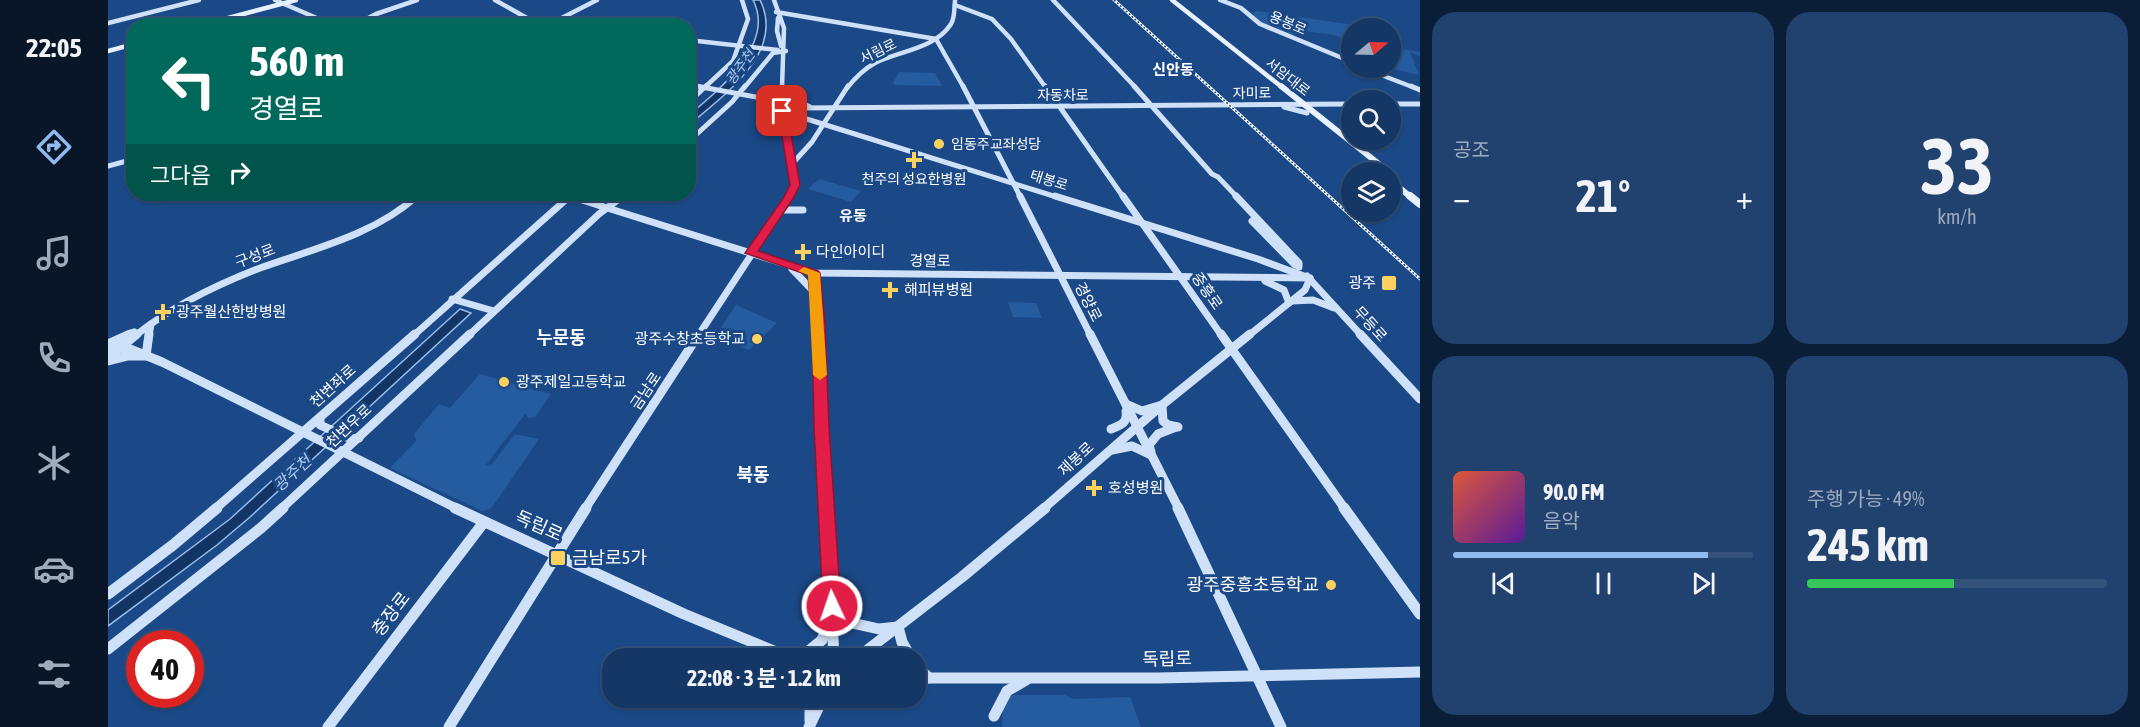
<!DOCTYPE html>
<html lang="ko">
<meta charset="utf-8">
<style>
:root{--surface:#143765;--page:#21426e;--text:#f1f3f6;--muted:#9dacbf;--line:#335179;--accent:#90b9f0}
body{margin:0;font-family:"Asap Condensed","Noto Sans KR",sans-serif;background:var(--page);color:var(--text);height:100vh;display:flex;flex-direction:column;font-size:22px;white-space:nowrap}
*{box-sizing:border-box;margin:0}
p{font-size:20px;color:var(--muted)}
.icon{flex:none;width:33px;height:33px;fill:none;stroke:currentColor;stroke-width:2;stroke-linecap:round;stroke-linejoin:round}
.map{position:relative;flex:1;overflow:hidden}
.sheet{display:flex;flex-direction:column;gap:12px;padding:12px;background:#0b1e38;width:720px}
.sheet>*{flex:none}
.hud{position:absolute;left:18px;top:18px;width:570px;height:183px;border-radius:24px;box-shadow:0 2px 4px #0004,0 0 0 2px var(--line);background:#00695c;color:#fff;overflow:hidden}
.needle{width:39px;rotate:71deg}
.buttons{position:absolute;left:1233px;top:18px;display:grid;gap:12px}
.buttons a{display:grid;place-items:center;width:60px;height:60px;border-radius:50%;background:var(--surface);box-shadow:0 2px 4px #0004,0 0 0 2px var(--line);font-size:30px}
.speed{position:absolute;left:18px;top:630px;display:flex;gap:12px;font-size:30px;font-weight:700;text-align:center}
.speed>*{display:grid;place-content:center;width:78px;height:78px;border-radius:50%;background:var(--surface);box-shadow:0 2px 4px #0004,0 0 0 2px var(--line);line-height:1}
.speed .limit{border:9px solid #d22;background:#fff;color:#111}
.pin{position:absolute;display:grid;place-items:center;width:51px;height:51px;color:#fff;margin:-26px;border-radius:12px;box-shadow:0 3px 9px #0006}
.me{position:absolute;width:66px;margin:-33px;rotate:357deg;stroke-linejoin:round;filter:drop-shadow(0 0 4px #0008)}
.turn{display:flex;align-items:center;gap:21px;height:126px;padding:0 24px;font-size:27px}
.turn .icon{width:78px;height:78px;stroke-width:2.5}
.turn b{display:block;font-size:42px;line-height:51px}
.then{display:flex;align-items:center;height:57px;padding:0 24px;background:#0003;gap:12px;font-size:22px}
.big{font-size:45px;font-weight:700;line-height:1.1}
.sheet .widget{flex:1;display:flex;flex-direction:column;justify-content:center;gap:9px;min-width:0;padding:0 21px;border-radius:24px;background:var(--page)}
.sheet .dial{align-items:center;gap:0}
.dial b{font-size:78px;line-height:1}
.song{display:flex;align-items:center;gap:18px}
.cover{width:72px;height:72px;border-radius:9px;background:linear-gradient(135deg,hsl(10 70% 55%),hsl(270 70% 35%))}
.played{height:6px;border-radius:3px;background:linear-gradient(90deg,var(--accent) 85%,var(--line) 85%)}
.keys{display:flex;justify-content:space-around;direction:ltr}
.heat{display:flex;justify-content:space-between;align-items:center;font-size:33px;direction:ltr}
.charge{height:9px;border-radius:4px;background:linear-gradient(90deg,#34c759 49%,var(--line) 0)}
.sheet .tiles{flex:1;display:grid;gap:12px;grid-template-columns:repeat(2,1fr)}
.trip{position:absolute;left:494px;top:648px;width:324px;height:60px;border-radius:24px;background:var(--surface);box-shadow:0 2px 4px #0004,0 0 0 2px var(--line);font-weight:700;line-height:60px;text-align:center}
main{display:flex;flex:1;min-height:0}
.tabs{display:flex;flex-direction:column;width:108px;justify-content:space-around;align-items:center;background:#081628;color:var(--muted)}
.tabs .icon{width:42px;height:42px}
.tabs .selected{color:var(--accent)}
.tabs b{font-size:27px;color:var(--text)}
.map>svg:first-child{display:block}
</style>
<main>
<nav class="tabs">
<b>22:05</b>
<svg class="icon selected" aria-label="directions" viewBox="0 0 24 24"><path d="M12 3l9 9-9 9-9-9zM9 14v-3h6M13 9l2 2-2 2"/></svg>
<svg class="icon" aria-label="music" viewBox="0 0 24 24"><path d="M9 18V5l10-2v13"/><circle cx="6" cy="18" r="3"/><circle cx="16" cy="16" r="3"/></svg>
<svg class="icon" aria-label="phone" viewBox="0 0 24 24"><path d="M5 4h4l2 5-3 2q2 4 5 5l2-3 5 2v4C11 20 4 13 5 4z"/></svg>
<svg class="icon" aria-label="climate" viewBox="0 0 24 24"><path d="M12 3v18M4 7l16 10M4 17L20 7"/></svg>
<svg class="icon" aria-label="car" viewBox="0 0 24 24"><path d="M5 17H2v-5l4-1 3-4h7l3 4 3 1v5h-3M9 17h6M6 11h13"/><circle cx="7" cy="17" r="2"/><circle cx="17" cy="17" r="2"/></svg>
<svg class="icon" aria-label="filters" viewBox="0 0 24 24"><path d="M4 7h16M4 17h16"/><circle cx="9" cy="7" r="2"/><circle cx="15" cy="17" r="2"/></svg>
</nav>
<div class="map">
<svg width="1312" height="727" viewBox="0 0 1312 727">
<rect width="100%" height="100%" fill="#1b4987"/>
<g fill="#255b9f">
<path d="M 1148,11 L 1267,28 L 1244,28 L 1243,41 L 1226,35 L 1197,31 L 1200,33 L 1184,29 L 1192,33 L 1176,29 L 1189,34 C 1175,37 1152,23 1144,14 Z"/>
<path d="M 1294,49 L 1312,52 L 1312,56 L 1302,52 L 1311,75 L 1282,68 L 1283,51 L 1294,53 Z"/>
<path d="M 791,72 L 827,73 L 834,86 L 787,85 L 785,83 Z"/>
<path d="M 711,179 L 753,191 L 743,202 L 700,189 Z"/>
<path d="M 900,302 L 928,303 L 934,318 L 905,317 Z"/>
<path d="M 628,305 L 669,323 L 641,350 L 607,336 Z"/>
<path d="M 372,374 L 443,394 L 427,417 L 420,418 L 417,414 L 378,465 L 384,464 L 407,434 L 431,439 L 387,503 L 382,509 L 374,511 L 282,468 L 308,441 L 306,434 L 331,404 L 342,408 Z"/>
<path d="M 905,695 L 957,695 L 965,699 L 1022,697 L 1033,727 L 894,727 L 895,706 L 900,697 Z"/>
</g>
<g fill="#123565" stroke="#96beee" stroke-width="1.5">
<path d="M 645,0 L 652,0 C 678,52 616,95 581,125 L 581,115 C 611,90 668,44 645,0 Z"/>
<path d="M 352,309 L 363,313 L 142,517 L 109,545 L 0,626 L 0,610 L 122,519 Z"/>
</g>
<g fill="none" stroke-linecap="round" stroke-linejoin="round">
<g stroke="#cfe1f8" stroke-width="4.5">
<path d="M 167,0 L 227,26"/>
<path d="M 387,0 L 433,26"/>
<path d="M 666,0 L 676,28 L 674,88"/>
<path d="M 945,0 L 1028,88"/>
<path d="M 1112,0 L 1133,8 L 1152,24 L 1244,62"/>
<path d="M 847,5 L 884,19 L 903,39 L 938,88"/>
<path d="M 668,12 L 828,39 L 856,88"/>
<path d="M 670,18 L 669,31 L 673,46"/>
<path d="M 450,19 L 511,26"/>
<path d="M 0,23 L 91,0"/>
<path d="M 245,26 L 268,14 L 309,0"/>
<path d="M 438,26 L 489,0"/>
<path d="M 580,40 L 670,50"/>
<path d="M 1255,68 L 1307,88"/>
<path d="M 580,85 L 596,88"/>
<path d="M 596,88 L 625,61 L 640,19 L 634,0"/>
<path d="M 636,88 L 665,53 L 678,51"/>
<path d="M 739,88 C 747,78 756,69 767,63 C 791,51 827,49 843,24 C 847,18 846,9 847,1"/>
</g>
<g stroke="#cfe1f8" stroke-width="5">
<path d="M 588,86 L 664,100 L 688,108 L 1244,104"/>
<path d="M 674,86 C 674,97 674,109 675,120 C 679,144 695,175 681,198"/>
<path d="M 855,86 L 913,198"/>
<path d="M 937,86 L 1016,198"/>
<path d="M 1026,86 L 1104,174 L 1110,177 L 1130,198"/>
<path d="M 1303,86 L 1312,90"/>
<path d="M 674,93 L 702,107"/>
<path d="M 580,103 L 598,86"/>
<path d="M 1282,104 L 1312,104"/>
<path d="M 1176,107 L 1199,113"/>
<path d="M 678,108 L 689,116 L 952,198"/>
<path d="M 580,142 L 624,102 L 637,86"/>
<path d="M 684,164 L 704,142 L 740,86"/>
<path d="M 0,166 L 26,159"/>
<path d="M 488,194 L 499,198"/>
<path d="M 307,198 L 311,194"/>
<path d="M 460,198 L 464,194"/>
<path d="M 503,198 L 513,196"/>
<path d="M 513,198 L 518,194"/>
</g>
<g stroke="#cfe1f8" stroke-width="7">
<path d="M 494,196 L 500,198 L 513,196"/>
<path d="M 912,196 L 983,336"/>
<path d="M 947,196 L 1150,259 L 1196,276"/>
<path d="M 1015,196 L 1114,336"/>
<path d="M 1128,196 L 1191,263 L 1191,267"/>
<path d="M 493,206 L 706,273 L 1202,278"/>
<path d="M 672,210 L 695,210"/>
<path d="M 1144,221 L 1187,265"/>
<path d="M 684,269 L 708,294"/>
<path d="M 706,273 L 710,336"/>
<path d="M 1199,276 L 1254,336"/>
<path d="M 1157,281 L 1176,290 L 1181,303"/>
<path d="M 344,299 L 386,311"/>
<path d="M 1184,301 L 1205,300 L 1226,308"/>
<path d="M 18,336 L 26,332"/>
<path d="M 27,336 C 64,306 108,285 152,268 C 205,249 266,235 309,196"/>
<path d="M 41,336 L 43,324"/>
<path d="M 305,336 L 462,196"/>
<path d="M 360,336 L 491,214 L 515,196"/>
<path d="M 590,336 L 682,196"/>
<path d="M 1140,336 L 1197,290 L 1202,278"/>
</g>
<g stroke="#cfe1f8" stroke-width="9">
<path d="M 710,334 L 718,509"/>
<path d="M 982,334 L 1071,509"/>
<path d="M 1113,334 L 1237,509"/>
<path d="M 1252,334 L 1312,399"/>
<path d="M 0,344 L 22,334"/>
<path d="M 0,348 L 22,349 L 54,362 L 350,509"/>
<path d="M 0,358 L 29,334"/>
<path d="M 0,361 L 20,356 L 38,356 L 41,334"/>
<path d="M 1018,404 L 1034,411 L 1054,405 L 1055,421 L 1060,425 L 1070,427"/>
<path d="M 212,418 L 212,425 L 243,439 L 251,438"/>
<path d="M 1003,429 C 1013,425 1020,423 1018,411"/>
<path d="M 1004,450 L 1024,446 L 1043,455"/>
<path d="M 1043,452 L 1041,445 L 1050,434 L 1068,427"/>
<path d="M 107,509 L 307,334"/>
<path d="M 173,509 L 362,334"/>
<path d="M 477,509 L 591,334"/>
<path d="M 935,509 L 1054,405 L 1142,334"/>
</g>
<g stroke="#cfe1f8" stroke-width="11">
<path d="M 347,508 L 576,614 L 683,658"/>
<path d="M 718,508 L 726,658"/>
<path d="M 1070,508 L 1173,727"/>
<path d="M 1236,508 L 1312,614"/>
<path d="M 0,594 L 65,545 L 109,508"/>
<path d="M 725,608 L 735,621 L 771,629 L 790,627 L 794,642 L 803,658"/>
<path d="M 0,649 L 153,528 L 175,508"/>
<path d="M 692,658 L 714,640 L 721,621"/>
<path d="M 749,658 L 854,577 L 937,508"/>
<path d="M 807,665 L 821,678"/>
<path d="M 807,678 L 1050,678 L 1312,672"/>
<path d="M 702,698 L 702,721"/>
<path d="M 886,716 L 899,691 L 918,680"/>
<path d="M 220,727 L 376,522"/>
<path d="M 341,727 L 478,508"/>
<path d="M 701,727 L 715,698"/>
</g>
<g stroke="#e8f1ff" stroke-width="4.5">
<path d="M 1064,0 L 1175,88"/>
<path d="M 90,26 L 188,0"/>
<path d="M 0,51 L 26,44"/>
</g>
<g stroke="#e8f1ff" stroke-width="6">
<path d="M 1173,86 L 1281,172"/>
<path d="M 1282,180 L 1304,198"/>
</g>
<path stroke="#e8f1ff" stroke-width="8" d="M 1302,196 L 1312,204"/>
<g stroke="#fff" stroke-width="3">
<path id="rail" d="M 1006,0 L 1312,279"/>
</g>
<use href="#rail" stroke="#1b4987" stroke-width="1.5" stroke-dasharray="2" stroke-linecap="butt"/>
<path stroke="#cfe1f8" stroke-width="7" d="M 468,198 L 493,206"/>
</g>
<path fill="#e11d48" stroke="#92132f" stroke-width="1.5" d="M 674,108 L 679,111 L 692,185 L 686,197 L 650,251 L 710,271 L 712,273 L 717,323 L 721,427 L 733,606 L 730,612 L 724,615 L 717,612 L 715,606 L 706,427 L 704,323 L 700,275 L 637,253 L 676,197 L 682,185 L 670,111 Z"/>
<path fill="#f59e0b" d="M 696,267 L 712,273 L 719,375 L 712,380 L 705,375 L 700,275 L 690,271 Z"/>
<g fill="#fcd160" stroke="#1b4987" stroke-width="2">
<circle cx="831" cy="144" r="6"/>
<path d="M803 151h6v6h6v6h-6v6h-6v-6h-6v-6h6z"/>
<path d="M692 243h6v6h6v6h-6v6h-6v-6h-6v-6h6z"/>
<rect x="1273" y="275" width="16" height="16" rx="3"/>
<path d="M779 281h6v6h6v6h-6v6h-6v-6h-6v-6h6z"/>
<path d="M52 303h6v6h6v6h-6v6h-6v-6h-6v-6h6z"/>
<circle cx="649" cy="339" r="6"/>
<circle cx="396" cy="382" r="6"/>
<path d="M983 479h6v6h6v6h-6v6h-6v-6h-6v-6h6z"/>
<rect x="442" y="550" width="16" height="16" rx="3"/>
<circle cx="1223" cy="585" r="6"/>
</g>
<g text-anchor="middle" stroke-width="6" stroke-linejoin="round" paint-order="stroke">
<g font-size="14" fill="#fff" stroke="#1b4987">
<text transform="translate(1180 23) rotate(23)" y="5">용봉로</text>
<text transform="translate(770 51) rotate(-26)" y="5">서림로</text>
<text transform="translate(1180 77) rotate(38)" y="5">서암대로</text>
<text transform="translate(1144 93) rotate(-1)" y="5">자미로</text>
<text x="955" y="100">자동차로</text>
<text transform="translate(941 180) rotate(17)" y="5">태봉로</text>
</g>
<g font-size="14" font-style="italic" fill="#afcdf3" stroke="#1b4987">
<text transform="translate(632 67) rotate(-54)" y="5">광주천</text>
</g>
<g font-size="14" fill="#fff" stroke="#1b4987" text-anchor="start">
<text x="843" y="149">임동주교좌성당</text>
<text x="806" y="184" text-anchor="middle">천주의 성요한병원</text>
</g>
<g font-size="15" font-weight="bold" fill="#fff" stroke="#1b4987">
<text x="1065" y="75">신안동</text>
<text x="745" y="221">유동</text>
</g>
<g font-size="15" fill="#fff" stroke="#1b4987" text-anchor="start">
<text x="708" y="257">다인아이디</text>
<text x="1268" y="288" text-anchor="end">광주</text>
<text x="796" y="295">해피뷰병원</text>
<text x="68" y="317">광주월산한방병원</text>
<text x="637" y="344" text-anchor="end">광주수창초등학교</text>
<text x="408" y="387">광주제일고등학교</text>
<text x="1000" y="493">호성병원</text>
</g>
<g font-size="15" fill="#fff" stroke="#1b4987">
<text transform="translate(147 256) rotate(-21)" y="5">구성로</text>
<text transform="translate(822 261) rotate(1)" y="5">경열로</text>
<text transform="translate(1099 291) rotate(55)" y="5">중흥로</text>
<text transform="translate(980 302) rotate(63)" y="5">경양로</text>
<text transform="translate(1262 324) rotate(48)" y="5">무등로</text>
<text transform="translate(225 386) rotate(-42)" y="5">천변좌로</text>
<text transform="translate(538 391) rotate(-56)" y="5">금남로</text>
<text transform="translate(241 426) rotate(-43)" y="5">천변우로</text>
<text transform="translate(968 459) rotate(-43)" y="5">제봉로</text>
</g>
<g font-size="16" font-style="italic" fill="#afcdf3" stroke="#1b4987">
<text transform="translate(184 473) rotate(-42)" y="6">광주천</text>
</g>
<g font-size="18" font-weight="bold" fill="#fff" stroke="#1b4987">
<text x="453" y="344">누문동</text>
<text x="645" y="481">북동</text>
</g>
<g font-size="18" fill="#fff" stroke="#1b4987">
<text transform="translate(431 526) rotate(24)" y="6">독립로</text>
<text transform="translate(283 614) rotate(-53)" y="6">충장로</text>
<text transform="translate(1059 659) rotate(-1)" y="6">독립로</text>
</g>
<g font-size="18" fill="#fff" stroke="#1b4987" text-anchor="start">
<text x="464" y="564">금남로5가</text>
<text x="1211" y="591" text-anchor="end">광주중흥초등학교</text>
</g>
</g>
</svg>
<div class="buttons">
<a><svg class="needle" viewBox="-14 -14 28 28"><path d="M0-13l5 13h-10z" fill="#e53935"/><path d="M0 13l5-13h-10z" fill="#9dacbf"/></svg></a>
<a><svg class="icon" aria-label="search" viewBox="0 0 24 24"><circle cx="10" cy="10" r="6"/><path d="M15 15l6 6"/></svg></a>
<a><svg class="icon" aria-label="layers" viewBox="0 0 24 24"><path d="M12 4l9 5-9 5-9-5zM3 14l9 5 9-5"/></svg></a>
</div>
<div class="speed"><div class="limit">40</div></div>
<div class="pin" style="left:674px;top:111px;background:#d93025"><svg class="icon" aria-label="arrive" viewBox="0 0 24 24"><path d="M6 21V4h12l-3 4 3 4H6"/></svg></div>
<svg class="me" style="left:724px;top:606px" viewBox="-20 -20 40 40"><circle r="17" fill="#e11d48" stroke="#fff" stroke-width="3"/><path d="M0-11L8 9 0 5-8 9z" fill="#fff"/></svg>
<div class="trip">22:08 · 3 분 · 1.2 km</div>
<div class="hud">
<div class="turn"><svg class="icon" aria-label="left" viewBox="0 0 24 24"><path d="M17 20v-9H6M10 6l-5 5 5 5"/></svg><div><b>560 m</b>경열로</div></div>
<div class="then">그다음<svg class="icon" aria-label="right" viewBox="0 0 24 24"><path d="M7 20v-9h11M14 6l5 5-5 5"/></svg></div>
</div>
</div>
<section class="sheet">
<div class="tiles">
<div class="widget"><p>공조</p>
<div class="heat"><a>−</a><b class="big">21°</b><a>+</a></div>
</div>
<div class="widget dial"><b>33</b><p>km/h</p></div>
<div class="widget">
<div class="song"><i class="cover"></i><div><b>90.0 FM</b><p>음악</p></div></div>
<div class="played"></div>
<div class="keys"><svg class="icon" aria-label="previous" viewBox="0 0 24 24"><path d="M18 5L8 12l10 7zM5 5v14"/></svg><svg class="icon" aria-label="pause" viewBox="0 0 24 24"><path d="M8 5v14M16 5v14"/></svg><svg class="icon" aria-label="next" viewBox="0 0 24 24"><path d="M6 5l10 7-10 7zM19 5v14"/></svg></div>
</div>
<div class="widget"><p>주행 가능 · 49%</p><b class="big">245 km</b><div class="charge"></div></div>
</div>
</section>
</main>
